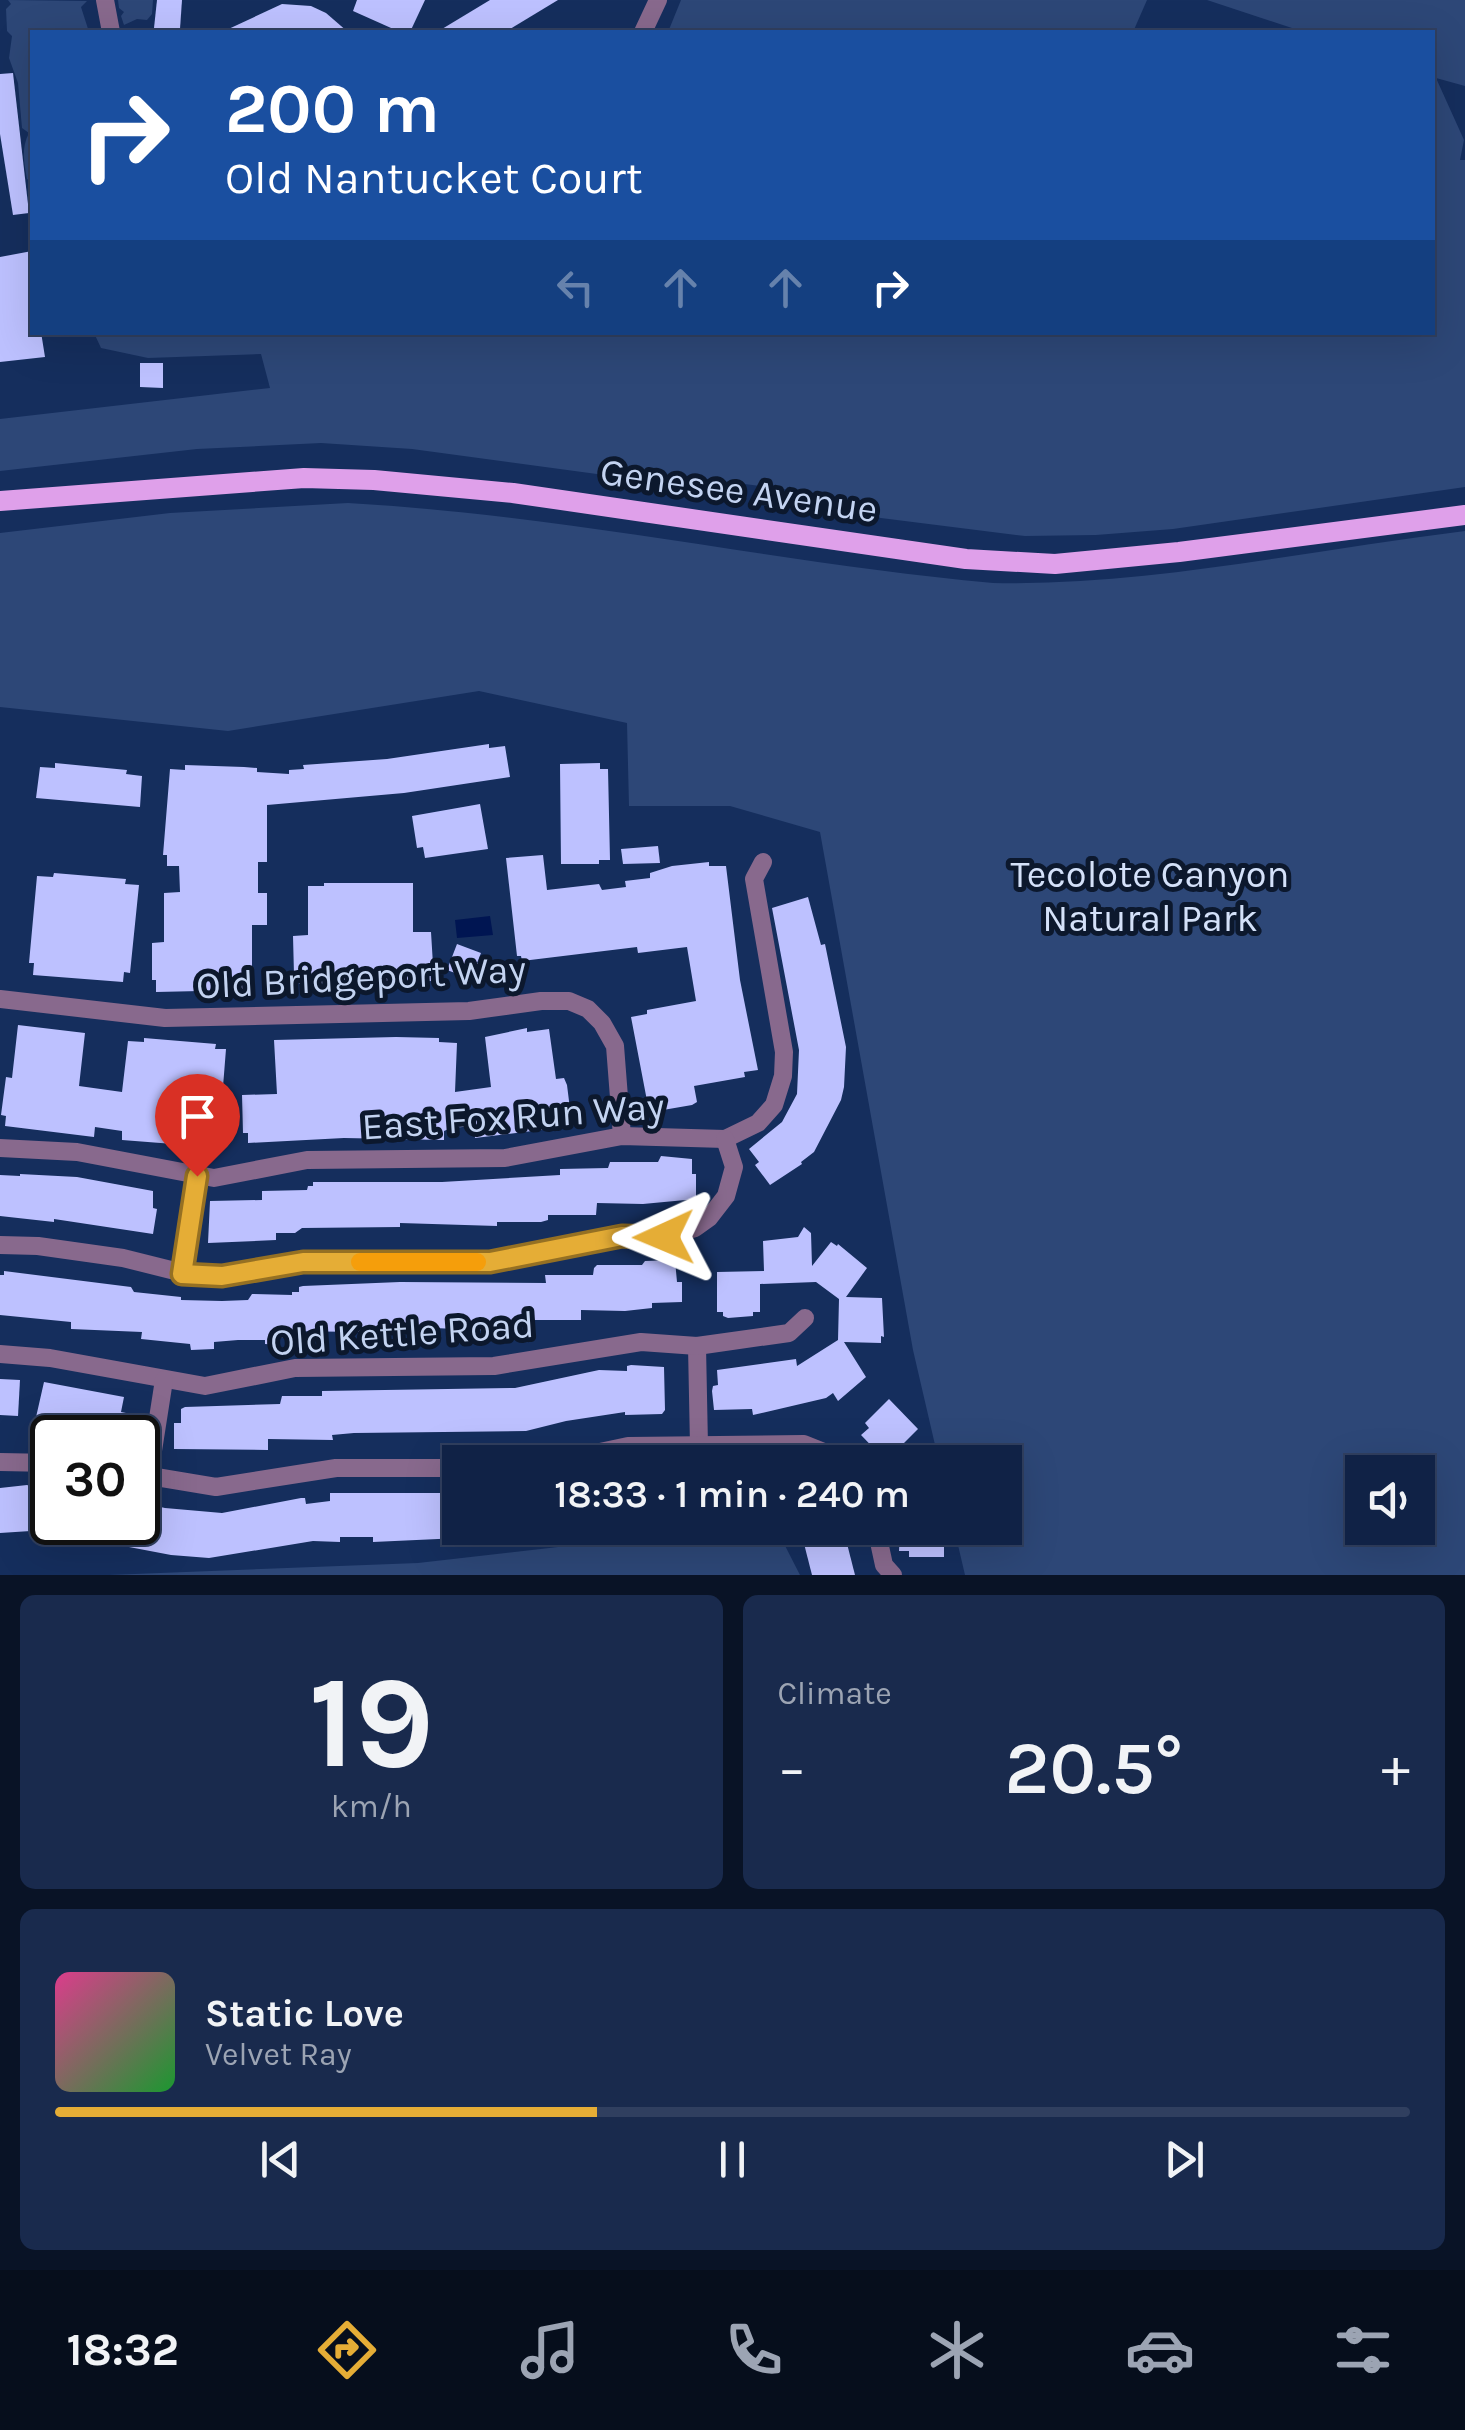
<!DOCTYPE html>
<meta charset="utf-8">
<style>
:root{--surface:#102246;--page:#192a4d;--text:#f1f3f6;--muted:#9ca4b3;--line:#303f5f;--accent:#e5ad36}
body{margin:0;font-family:Karla,sans-serif;background:var(--page);color:var(--text);height:100vh;display:flex;flex-direction:column;font-size:38px;white-space:nowrap}
*{box-sizing:border-box;margin:0}
p{font-size:32px;color:var(--muted)}
.icon{flex:none;width:55px;height:55px;fill:none;stroke:currentColor;stroke-width:2;stroke-linecap:round;stroke-linejoin:round}
.map{position:relative;height:1575px;overflow:hidden}
.side{display:flex;flex-direction:column;gap:20px;padding:20px;background:#091326;flex:1}
.side>*{flex:none}
.hud{position:absolute;left:30px;top:30px;width:1405px;height:305px;border-radius:0px;box-shadow:0 10px 40px #0002,0 0 0 2px var(--line);background:#1a4fa0;color:#fff;overflow:hidden}
.buttons{position:absolute;left:1345px;top:1455px;display:grid;gap:20px}
.buttons a{display:grid;place-items:center;width:90px;height:90px;border-radius:0px;background:var(--surface);box-shadow:0 10px 40px #0002,0 0 0 2px var(--line);font-size:50px}
.speed{position:absolute;left:30px;top:1415px;display:flex;gap:20px;font-size:50px;font-weight:700;text-align:center}
.speed>*{display:grid;place-content:center;width:130px;height:130px;border-radius:50%;background:var(--surface);box-shadow:0 10px 40px #0002,0 0 0 2px var(--line);line-height:1}
.speed .limit{border:5px solid #111;border-radius:15px;background:#fff;color:#111}
.pin{position:absolute;display:grid;place-items:center;width:85px;height:85px;color:#fff;margin:-102px -42px;border-radius:50% 50% 50% 0;rotate:-45deg;box-shadow:0 0 10px #0007}
.pin .icon{rotate:45deg}
.me{position:absolute;width:110px;margin:-55px;rotate:269deg;stroke-linejoin:round;filter:drop-shadow(0 0 8px #0008)}
.turn{display:flex;align-items:center;gap:35px;height:210px;padding:0 30px;font-size:45px}
.turn .icon{width:130px;height:130px;stroke-width:2.5}
.turn b{display:block;font-size:70px;line-height:85px}
.lanes{display:flex;align-items:center;height:95px;padding:0 30px;background:#0003;justify-content:center;gap:50px;direction:ltr}
.lanes .off{opacity:.35}
.big{font-size:75px;font-weight:600;line-height:1.1}
.side .tile{flex:1;display:flex;flex-direction:column;justify-content:center;gap:15px;min-width:0;padding:0 35px;border-radius:15px;background:var(--page)}
.side .dial{align-items:center;gap:0}
.dial b{font-size:130px;line-height:1}
.song{display:flex;align-items:center;gap:30px}
.cover{width:120px;height:120px;border-radius:15px;background:linear-gradient(135deg,hsl(330 70% 55%),hsl(130 70% 35%))}
.played{height:10px;border-radius:5px;background:linear-gradient(90deg,var(--accent) 40%,var(--line) 40%)}
.keys{display:flex;justify-content:space-around;direction:ltr}
.heat{display:flex;justify-content:space-between;align-items:center;font-size:55px;direction:ltr}
.side .tiles{flex:1;display:grid;gap:20px;grid-template-columns:1fr 1fr}
.tile:last-child{grid-column:span 2}
.trip{position:absolute;left:442px;top:1445px;width:580px;height:100px;border-radius:0px;background:var(--surface);box-shadow:0 10px 40px #0002,0 0 0 2px var(--line);font-weight:600;line-height:100px;text-align:center}
.tab-bar{display:flex;height:160px;justify-content:space-around;align-items:center;background:#060e1c;color:var(--muted)}
.tab-bar .icon{width:70px;height:70px}
.tab-bar .on{color:var(--accent)}
.tab-bar b{font-size:45px;color:var(--text)}
.map>svg:first-child{display:block}
</style>
<div class="map">
<svg width="1465" height="1575" viewBox="0 0 1465 1575">
<rect width="100%" height="100%" fill="#152e5d"/>
<g fill="#2d4777" fill-rule="evenodd">
<path d="M 8,0 L 87,1 L 81,7 L 89,32 L 32,32 L 32,182 L 27,179 C 24,162 21,148 29,133 L 22,128 L 18,83 L 9,58 L 12,36 L 7,31 L 6,9 L 11,4 Z"/>
<path d="M 118,0 L 153,0 L 152,14 L 147,20 L 137,19 L 124,25 L 121,16 L 124,12 L 119,8 Z"/>
<path d="M 681,0 L 1147,0 L 1133,32 L 668,32 Z"/>
<path d="M 1207,0 L 1465,0 L 1465,86 L 1436,78 L 1464,140 L 1460,160 L 1465,160 L 1465,487 L 1173,529 L 1096,535 L 1025,536 L 865,516 L 798,491 L 706,479 L 656,482 L 412,449 L 321,443 L 197,449 L 0,471 L 0,419 L 270,388 L 261,354 L 148,358 L 101,348 L 94,333 L 1432,332 L 1432,32 L 1304,32 Z"/>
<path d="M 348,503 C 564,515 777,563 993,583 C 1151,586 1308,550 1465,531 L 1465,1575 L 965,1575 L 954,1528 L 1005,1528 L 1005,1462 L 939,1462 L 913,1350 L 820,832 L 730,806 L 629,806 L 627,723 L 479,691 L 228,731 L 0,707 L 0,533 L 170,513 ZM 1362,1472 L 1418,1472 L 1418,1528 L 1362,1528 Z"/>
<path d="M 723,1528 L 776,1528 L 800,1575 L 109,1575 L 418,1563 Z"/>
</g>
<path fill="#001552" d="M 490,916 L 493,935 L 457,938 L 455,920 Z"/>
<g fill="#bdc1ff">
<path d="M 157,0 L 182,0 L 180,29 L 154,28 Z"/>
<path d="M 357,0 L 425,0 L 410,32 L 400,32 L 353,11 Z"/>
<path d="M 490,0 L 558,0 L 505,32 L 437,32 Z"/>
<path d="M 282,4 L 311,6 L 326,13 L 348,32 L 222,32 Z"/>
<path d="M 13,73 L 29,213 L 13,215 L 0,134 L 0,74 Z"/>
<path d="M 32,251 L 32,332 L 41,332 L 45,357 L 0,362 L 0,257 Z"/>
<path d="M 140,363 L 163,363 L 163,388 L 140,387 Z"/>
<path d="M 489,744 L 489,748 L 505,746 L 510,777 L 404,793 L 267,805 L 267,862 L 258,862 L 258,893 L 267,893 L 267,925 L 252,925 L 252,974 L 245,974 L 245,990 L 156,992 L 156,980 L 152,980 L 152,943 L 164,942 L 164,893 L 180,892 L 179,866 L 167,866 L 167,855 L 163,855 L 170,769 L 185,770 L 185,765 L 244,767 L 257,768 L 257,772 L 289,774 L 289,770 L 304,769 L 303,765 L 387,759 Z"/>
<path d="M 55,763 L 127,770 L 126,774 L 142,776 L 140,807 L 36,798 L 40,767 L 55,768 Z"/>
<path d="M 600,763 L 600,769 L 608,769 L 610,860 L 599,860 L 599,864 L 561,864 L 560,764 Z"/>
<path d="M 480,804 L 488,849 L 425,858 L 423,847 L 417,848 L 412,816 Z"/>
<path d="M 658,846 L 660,863 L 623,864 L 621,849 Z"/>
<path d="M 543,855 L 547,890 L 599,884 L 602,890 L 626,887 L 625,881 L 650,878 L 650,873 L 672,866 L 709,862 L 709,866 L 726,866 L 740,980 L 758,1070 L 744,1072 L 745,1077 L 694,1086 L 697,1102 L 692,1105 L 663,1110 L 662,1103 L 648,1106 L 631,1017 L 647,1014 L 647,1010 L 696,1001 L 687,947 L 638,953 L 637,947 L 522,961 L 521,956 L 517,956 L 506,858 Z"/>
<path d="M 54,873 L 126,879 L 125,884 L 139,885 L 130,973 L 124,972 L 123,982 L 33,975 L 34,963 L 29,963 L 37,876 L 53,877 Z"/>
<path d="M 324,883 L 413,883 L 413,932 L 431,932 L 434,981 L 299,984 L 298,975 L 294,975 L 293,936 L 308,935 L 308,886 L 324,886 Z"/>
<path d="M 808,897 L 821,945 L 825,944 L 846,1047 L 844,1087 L 841,1100 L 814,1152 L 801,1162 L 802,1164 L 770,1185 L 755,1165 L 759,1162 L 749,1149 L 782,1122 L 797,1094 L 799,1050 L 772,908 Z"/>
<path d="M 457,944 L 481,953 L 477,963 L 484,966 L 479,978 L 473,976 L 471,979 L 447,970 Z"/>
<path d="M 18,1025 L 85,1033 L 79,1086 L 122,1092 L 128,1041 L 144,1042 L 144,1038 L 216,1044 L 215,1049 L 226,1049 L 219,1137 L 213,1137 L 212,1147 L 122,1140 L 122,1131 L 95,1127 L 94,1137 L 5,1126 L 6,1116 L 1,1115 L 6,1077 L 12,1078 Z"/>
<path d="M 527,1028 L 527,1032 L 549,1029 L 556,1079 L 564,1078 L 567,1085 L 571,1117 L 563,1118 L 564,1127 L 475,1138 L 474,1126 L 451,1128 L 444,1131 L 444,1140 L 344,1138 L 248,1143 L 248,1133 L 243,1133 L 242,1095 L 277,1094 L 274,1040 L 396,1037 L 439,1038 L 439,1042 L 457,1043 L 455,1092 L 491,1087 L 485,1037 Z"/>
<path d="M 661,1156 L 692,1159 L 692,1174 L 696,1174 L 696,1199 L 643,1204 L 597,1203 L 596,1215 L 548,1215 L 548,1220 L 541,1222 L 497,1222 L 497,1226 L 400,1223 L 400,1227 L 302,1228 L 295,1233 L 276,1233 L 276,1240 L 208,1243 L 210,1201 L 262,1200 L 262,1191 L 307,1190 L 308,1186 L 313,1186 L 313,1182 L 442,1182 L 560,1175 L 560,1169 L 608,1168 L 610,1162 L 658,1162 Z"/>
<path d="M 20,1174 L 77,1177 L 153,1191 L 153,1208 L 157,1209 L 153,1234 L 54,1219 L 54,1222 L 0,1216 L 0,1175 L 20,1176 Z"/>
<path d="M 804,1227 L 811,1233 L 812,1266 L 831,1242 L 837,1246 L 838,1244 L 867,1268 L 846,1297 L 882,1298 L 884,1337 L 881,1336 L 881,1343 L 844,1342 L 866,1377 L 838,1401 L 833,1393 L 826,1398 L 753,1415 L 752,1409 L 714,1410 L 712,1391 L 713,1386 L 718,1385 L 717,1370 L 796,1359 L 797,1366 L 838,1340 L 839,1299 L 816,1282 L 760,1284 L 760,1312 L 753,1312 L 753,1316 L 728,1318 L 723,1316 L 723,1312 L 717,1312 L 717,1272 L 764,1271 L 763,1241 L 798,1237 Z"/>
<path d="M 675,1260 L 677,1282 L 682,1282 L 682,1302 L 652,1303 L 652,1308 L 625,1311 L 581,1310 L 581,1320 L 534,1320 L 534,1324 L 526,1326 L 496,1327 L 496,1331 L 435,1328 L 435,1333 L 421,1333 L 421,1327 L 361,1327 L 361,1332 L 286,1331 L 286,1338 L 280,1338 L 280,1345 L 265,1344 L 265,1340 L 238,1340 L 214,1342 L 214,1349 L 191,1350 L 190,1344 L 141,1339 L 142,1332 L 71,1329 L 71,1322 L 0,1315 L 0,1275 L 4,1275 L 4,1271 L 131,1287 L 134,1292 L 181,1297 L 181,1300 L 222,1301 L 248,1300 L 252,1294 L 292,1295 L 292,1292 L 299,1292 L 299,1287 L 303,1286 L 400,1282 L 546,1283 L 545,1275 L 593,1275 L 594,1268 L 597,1265 L 642,1265 L 645,1261 Z"/>
<path d="M 631,1365 L 664,1367 L 665,1410 L 662,1414 L 625,1415 L 625,1412 L 566,1421 L 526,1431 L 354,1433 L 332,1435 L 333,1440 L 268,1439 L 268,1450 L 174,1449 L 174,1423 L 181,1423 L 181,1409 L 185,1407 L 280,1404 L 282,1396 L 322,1396 L 322,1391 L 515,1388 L 599,1370 L 627,1371 L 627,1366 Z"/>
<path d="M 0,1379 L 20,1380 L 18,1416 L 0,1415 Z"/>
<path d="M 44,1382 L 124,1397 L 121,1412 L 126,1413 L 122,1438 L 34,1426 Z"/>
<path d="M 889,1399 L 918,1429 L 901,1446 L 917,1462 L 887,1462 L 861,1435 L 869,1428 L 865,1423 Z"/>
<path d="M 27,1485 L 52,1494 L 52,1522 L 138,1522 L 138,1502 L 165,1508 L 222,1513 L 301,1498 L 305,1498 L 306,1504 L 330,1501 L 330,1493 L 460,1493 L 460,1538 L 373,1542 L 373,1537 L 340,1537 L 340,1542 L 313,1541 L 209,1558 L 171,1555 L 87,1539 L 85,1546 L 64,1544 L 44,1540 L 46,1530 L 0,1533 L 0,1488 Z"/>
<path d="M 800,1528 L 843,1528 L 855,1575 L 812,1575 Z"/>
<path d="M 900,1528 L 944,1528 L 944,1557 L 909,1557 L 909,1551 L 899,1551 Z"/>
</g>
<g fill="none" stroke-linecap="round" stroke-linejoin="round">
<g stroke="#88698d" stroke-width="18">
<path d="M 105,0 L 111,32"/>
<path d="M 643,32 L 658,0"/>
<path d="M 0,999 L 165,1018 L 469,1011 L 541,1001 L 569,1001 L 588,1009 L 602,1023 L 615,1046 L 622,1136"/>
<path d="M 0,1148 L 77,1152 L 214,1178 L 307,1160 L 505,1158 L 622,1136 L 725,1139 L 758,1123 L 774,1105 L 783,1076 L 784,1052 L 754,879 L 763,862"/>
<path d="M 0,1245 L 38,1246 L 123,1258 L 183,1273 L 222,1276 L 303,1262 L 490,1262 L 622,1237 L 664,1237 L 695,1228 L 709,1218 L 726,1196 L 734,1167 L 725,1139"/>
<path d="M 183,1273 L 197,1176"/>
<path d="M 697,1346 L 699,1446"/>
<path d="M 0,1354 L 50,1358 L 205,1386 L 295,1368 L 494,1366 L 641,1342 L 697,1346 L 789,1333 L 805,1318"/>
<path d="M 0,1462 L 52,1463"/>
<path d="M 553,1462 L 628,1446 L 804,1444 L 849,1462"/>
<path d="M 138,1474 L 216,1487 L 336,1468 L 460,1468"/>
<path d="M 149,1476 L 164,1380"/>
<path d="M 876,1528 L 884,1565 L 893,1575"/>
</g>
<path stroke="#dfa0ea" stroke-width="20" d="M 0,501 L 304,478 L 374,480 L 513,493 L 966,559 L 1055,564 L 1179,552 L 1465,515"/>
</g>
<g fill="none" stroke-linecap="round" stroke-linejoin="round">
<g stroke="#957023" stroke-width="25">
<path id="route" d="M 197,1176 L 182,1274 L 222,1276 L 303,1262 L 490,1262 L 622,1236 L 664,1237"/>
</g>
<use href="#route" stroke="#e5ad36" stroke-width="18"/>
<path stroke="#f59e0b" stroke-width="18" d="M 360,1262 L 477,1262"/>
</g>
<g text-anchor="middle" stroke-width="10" stroke-linejoin="round" paint-order="stroke">
<g font-size="38" fill="#c3d3f1" stroke="#0c182d">
<text transform="translate(739 490) rotate(8)" y="13">Genesee Avenue</text>
<text transform="translate(361 977) rotate(-3)" y="13">Old Bridgeport Way</text>
<text transform="translate(513 1116) rotate(-4)" y="13">East Fox Run Way</text>
<text transform="translate(402 1333) rotate(-4)" y="13">Old Kettle Road</text>
</g>
<g font-size="38" fill="#d4e1f9" stroke="#0c182d">
<text x="1150" y="887">Tecolote Canyon<tspan x="1150" dy="44">Natural Park</tspan></text>
</g>
</g>
</svg>
<div class="buttons">
<a><svg class="icon" aria-label="sound" viewBox="0 0 24 24"><path d="M4 9h4l5-4v14l-5-4H4zM17 9q2 3 0 6"/></svg></a>
</div>
<div class="speed"><div class="limit">30</div></div>
<div class="pin" style="left:197px;top:1176px;background:#d93025"><svg class="icon" aria-label="arrive" viewBox="0 0 24 24"><path d="M6 21V4h12l-3 4 3 4H6"/></svg></div>
<svg class="me" style="left:664px;top:1237px" viewBox="-20 -20 40 40"><path d="M0-17L14 15 0 8-14 15z" fill="#e5ad36" stroke="#fff" stroke-width="4"/></svg>
<div class="trip">18:33 · 1 min · 240 m</div>
<div class="hud">
<div class="turn"><svg class="icon" aria-label="right" viewBox="0 0 24 24"><path d="M7 20v-9h11M14 6l5 5-5 5"/></svg><div><b>200 m</b>Old Nantucket Court</div></div>
<div class="lanes"><svg class="icon off" aria-label="left" viewBox="0 0 24 24"><path d="M17 20v-9H6M10 6l-5 5 5 5"/></svg><svg class="icon off" aria-label="ahead" viewBox="0 0 24 24"><path d="M12 20V5M6 11l6-6 6 6"/></svg><svg class="icon off" aria-label="ahead" viewBox="0 0 24 24"><path d="M12 20V5M6 11l6-6 6 6"/></svg><svg class="icon" aria-label="right" viewBox="0 0 24 24"><path d="M7 20v-9h11M14 6l5 5-5 5"/></svg></div>
</div>
</div>
<section class="side">
<div class="tiles">
<div class="tile dial"><b>19</b><p>km/h</p></div>
<div class="tile"><p>Climate</p>
<div class="heat"><a>−</a><b class="big">20.5°</b><a>+</a></div>
</div>
<div class="tile">
<div class="song"><i class="cover"></i><div><b>Static Love</b><p>Velvet Ray</p></div></div>
<div class="played"></div>
<div class="keys"><svg class="icon" aria-label="previous" viewBox="0 0 24 24"><path d="M18 5L8 12l10 7zM5 5v14"/></svg><svg class="icon" aria-label="pause" viewBox="0 0 24 24"><path d="M8 5v14M16 5v14"/></svg><svg class="icon" aria-label="next" viewBox="0 0 24 24"><path d="M6 5l10 7-10 7zM19 5v14"/></svg></div>
</div>
</div>
</section>
<nav class="tab-bar">
<b>18:32</b>
<svg class="icon on" aria-label="directions" viewBox="0 0 24 24"><path d="M12 3l9 9-9 9-9-9zM9 14v-3h6M13 9l2 2-2 2"/></svg>
<svg class="icon" aria-label="music" viewBox="0 0 24 24"><path d="M9 18V5l10-2v13"/><circle cx="6" cy="18" r="3"/><circle cx="16" cy="16" r="3"/></svg>
<svg class="icon" aria-label="phone" viewBox="0 0 24 24"><path d="M5 4h4l2 5-3 2q2 4 5 5l2-3 5 2v4C11 20 4 13 5 4z"/></svg>
<svg class="icon" aria-label="climate" viewBox="0 0 24 24"><path d="M12 3v18M4 7l16 10M4 17L20 7"/></svg>
<svg class="icon" aria-label="car" viewBox="0 0 24 24"><path d="M5 17H2v-5l4-1 3-4h7l3 4 3 1v5h-3M9 17h6M6 11h13"/><circle cx="7" cy="17" r="2"/><circle cx="17" cy="17" r="2"/></svg>
<svg class="icon" aria-label="filters" viewBox="0 0 24 24"><path d="M4 7h16M4 17h16"/><circle cx="9" cy="7" r="2"/><circle cx="15" cy="17" r="2"/></svg>
</nav>
